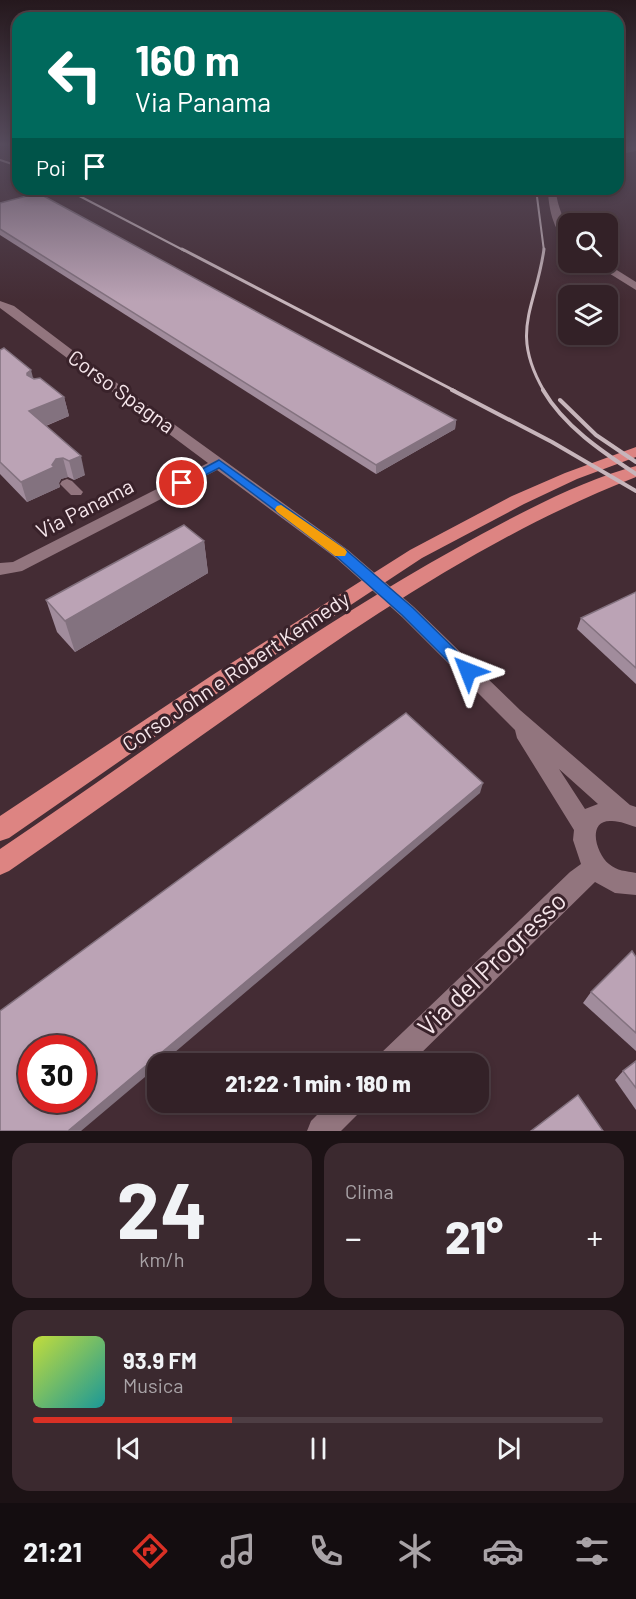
<!DOCTYPE html>
<html lang="it">
<meta charset="utf-8">
<style>
:root{--surface:#332127;--page:#3b292f;--text:#f1f3f6;--muted:#a9a3a7;--line:#4e3e44;--accent:#d93025}
body{margin:0;font-family:Barlow,sans-serif;background:var(--page);color:var(--text);height:100vh;display:flex;flex-direction:column;font-size:22px;white-space:nowrap}
*{box-sizing:border-box;margin:0}
p{font-size:20px;color:var(--muted)}
.icon{flex:none;width:33px;height:33px;fill:none;stroke:currentColor;stroke-width:2;stroke-linecap:round;stroke-linejoin:round}
.map{position:relative;height:1131px;overflow:hidden}
.panel{display:flex;flex-direction:column;gap:12px;padding:12px;background:#1c1215;flex:1}
.panel>*{flex:none}
.top-card{position:absolute;left:12px;top:12px;width:612px;height:183px;border-radius:18px;box-shadow:0 3px 9px #0003,0 0 0 2px var(--line);background:#00695c;color:#fff;overflow:hidden}
.fabs{position:absolute;left:558px;top:213px;display:grid;gap:12px}
.fabs a{display:grid;place-items:center;width:60px;height:60px;border-radius:12px;background:var(--surface);box-shadow:0 3px 9px #0003,0 0 0 2px var(--line);font-size:30px}
.speed{position:absolute;left:18px;top:1035px;display:flex;gap:12px;font-size:30px;font-weight:700;text-align:center}
.speed>*{display:grid;place-content:center;width:78px;height:78px;border-radius:50%;background:var(--surface);box-shadow:0 3px 9px #0003,0 0 0 2px var(--line);line-height:1}
.speed .limit{border:9px solid #d22;background:#fff;color:#111}
.pin{position:absolute;display:grid;place-items:center;width:51px;height:51px;color:#fff;margin:-26px;border:3px solid #fff;border-radius:50%;box-shadow:0 2px 6px #0007}
.me{position:absolute;width:66px;margin:-33px;rotate:315deg;stroke-linejoin:round;filter:drop-shadow(0 0 4px #0008)}
.turn{display:flex;align-items:center;gap:21px;height:126px;padding:0 24px;font-size:27px}
.turn .icon{width:78px;height:78px;stroke-width:2.5}
.turn b{display:block;font-size:42px;line-height:51px}
.then{display:flex;align-items:center;height:57px;padding:0 24px;background:#0003;gap:12px;font-size:22px}
.big{font-size:45px;font-weight:800;line-height:1.1}
.panel .widget{flex:1;display:flex;flex-direction:column;justify-content:center;gap:9px;min-width:0;padding:0 21px;border-radius:18px;background:var(--page)}
.panel .dial{align-items:center;gap:0}
.dial b{font-size:78px;line-height:1}
.song{display:flex;align-items:center;gap:18px}
.cover{width:72px;height:72px;border-radius:9px;background:linear-gradient(135deg,hsl(70 70% 55%),hsl(180 70% 35%))}
.played{height:6px;border-radius:3px;background:linear-gradient(90deg,var(--accent) 35%,var(--line) 35%)}
.keys{display:flex;justify-content:space-around;direction:ltr}
.heat{display:flex;justify-content:space-between;align-items:center;font-size:33px;direction:ltr}
.panel .tiles{flex:1;display:grid;gap:12px;grid-template-columns:1fr 1fr}
.widget:last-child{grid-column:span 2}
.trip{position:absolute;left:147px;top:1053px;width:342px;height:60px;border-radius:18px;background:var(--surface);box-shadow:0 3px 9px #0003,0 0 0 2px var(--line);font-weight:800;line-height:60px;text-align:center}
.tab-bar{display:flex;height:96px;justify-content:space-around;align-items:center;background:#140d10;color:var(--muted)}
.tab-bar .icon{width:42px;height:42px}
.tab-bar .on{color:var(--accent)}
.tab-bar b{font-size:27px;color:var(--text)}
.map>svg:first-child{display:block}
</style>
<div class="map">
<svg width="636" height="1131" viewBox="0 0 636 1131">
<rect width="100%" height="100%" fill="#442c34"/>
<g fill="none" stroke-linecap="round" stroke-linejoin="round">
<g fill="#92757e" fill-rule="evenodd">
<path d="M 548,189 L 556,189 C 556,208 568,222 568,240 C 553,234 548,204 548,189 Z"/>
<path d="M 591,262 L 604,262 L 636,282 L 636,290 Z"/>
<path d="M 0,301 L 14,306 L 92,365 L 348,550 L 414,607 L 520,710 L 630,805 L 636,807 L 636,827 C 629,825 620,821 612,821 C 586,819 596,854 609,864 C 617,871 626,871 636,873 L 636,895 L 615,893 L 595,882 L 410,1064 L 377,1064 L 380,1054 L 570,872 L 581,864 L 573,840 L 574,830 L 517,738 L 515,730 L 402,617 L 336,558 L 217,470 L 22,571 L 0,575 L 0,563 L 13,562 L 208,463 L 0,308 ZM 559,769 L 598,804 L 585,809 Z"/>
<path d="M 67,479 L 72,481 L 83,492 L 81,495 L 71,495 L 60,484 L 62,481 Z"/>
<path d="M 330,1102 L 364,1102 L 360,1112 L 341,1131 L 307,1131 L 311,1121 Z"/>
</g>
<g fill="#dd8482" fill-rule="evenodd">
<path d="M 636,447 L 636,457 L 577,479 L 524,504 L 422,558 L 228,686 L 9,838 L 0,841 L 0,816 L 214,674 L 410,550 L 512,496 L 565,473 Z"/>
<path d="M 636,466 L 636,477 C 493,533 367,618 242,707 C 164,762 87,817 9,871 L 0,875 L 0,849 C 150,748 296,637 455,549 C 507,520 578,481 636,466 Z"/>
</g>
<g stroke="#c7b5bb" stroke-width="2">
<path d="M 0,160 L 18,166"/>
<path d="M 66,189 L 185,251"/>
<path d="M 536,189 L 544,251"/>
</g>
<g stroke="#c7b5bb" stroke-width="3">
<path d="M 182,249 L 455,391"/>
<path d="M 544,391 C 509,331 536,308 544,249"/>
</g>
<g stroke="#c7b5bb" stroke-width="4">
<path d="M 452,390 L 552,442 L 636,491"/>
<path d="M 543,390 C 564,426 601,451 636,474"/>
<path d="M 560,400 L 596,435 L 636,462"/>
</g>
</g>
<g fill="#a18c9c">
<path d="M 618,142 L 636,142 L 626,153 L 618,150 Z"/>
<path d="M 0,203 L 456,420 L 455,429 L 376,474 L 0,235 Z"/>
<path d="M 0,350 L 33,379 L 64,397 L 69,416 L 46,426 L 85,475 L 74,480 L 68,477 L 61,479 L 59,483 L 60,487 L 27,502 L 0,474 Z"/>
<path d="M 204,541 L 208,573 L 75,652 L 57,632 L 46,600 Z"/>
<path d="M 636,592 L 636,684 L 577,629 L 581,618 Z"/>
<path d="M 636,957 L 636,1051 L 583,1003 L 591,992 Z"/>
<path d="M 636,1061 L 636,1110 L 615,1080 L 623,1071 Z"/>
</g>
<g fill="#83727f">
<path d="M 632,142 L 636,142 L 636,151 L 626,153 L 628,143 Z"/>
<path d="M 31,370 L 36,389 L 32,391 L 27,373 Z"/>
<path d="M 64,397 L 69,416 L 35,430 L 29,411 Z"/>
<path d="M 456,420 L 455,429 L 376,474 L 376,465 Z"/>
<path d="M 81,456 L 85,475 L 74,480 L 69,461 Z"/>
<path d="M 63,458 L 68,477 L 61,479 L 59,483 L 60,487 L 27,502 L 21,482 L 52,465 L 56,459 Z"/>
<path d="M 204,541 L 208,573 L 75,652 L 65,621 Z"/>
<path d="M 483,783 L 480,793 L 161,1064 L 158,1064 L 158,1066 L 81,1131 L 68,1131 Z"/>
</g>
<g fill="#bba3b5" stroke="#83727f" stroke-width="1.5" fill-rule="evenodd">
<path d="M 38,193 L 456,420 L 376,465 L 0,229 L 0,203 Z"/>
<path d="M 4,348 L 31,370 L 27,373 L 27,375 L 34,379 L 40,378 L 64,397 L 29,411 L 81,456 L 69,461 L 63,458 L 56,459 L 52,465 L 54,467 L 21,482 L 0,462 L 0,350 Z"/>
<path d="M 184,525 L 204,541 L 65,621 L 46,600 Z"/>
<path d="M 636,592 L 636,668 L 581,618 Z"/>
<path d="M 406,713 L 483,783 L 68,1131 L 0,1131 L 0,1011 ZM 32,1048 L 82,1048 L 82,1100 L 32,1100 Z"/>
<path d="M 632,951 L 636,957 L 636,1033 L 591,992 Z"/>
<path d="M 636,1061 L 636,1088 L 623,1071 Z"/>
<path d="M 578,1095 L 603,1131 L 531,1131 Z"/>
</g>
<linearGradient id="sky" x2="0" y2="1"><stop stop-color="#25181d"/><stop offset="0.48" stop-color="#564b5c"/><stop offset="1" stop-color="#564b5c" stop-opacity="0"/></linearGradient>
<rect width="636" height="301" fill="url(#sky)"/>
<path fill="#1a73e8" stroke="#114b97" stroke-width="1.5" d="M 219,460 L 346,550 L 413,608 L 473,667 L 476,671 L 473,676 L 463,676 L 402,615 L 337,557 L 219,468 L 186,485 L 178,485 L 176,483 Z"/>
<path fill="#f59e0b" d="M 281,505 L 345,549 L 347,552 L 345,556 L 335,556 L 277,512 L 275,509 L 277,506 Z"/>
<g text-anchor="middle" stroke-width="6" stroke-linejoin="round" paint-order="stroke">
<g font-size="21" fill="#f6e6eb" stroke="#39222a">
<text transform="translate(121 392) rotate(36)" y="7">Corso Spagna</text>
<text transform="translate(85 509) rotate(-27)" y="7">Via Panama</text>
<text transform="translate(236 672) rotate(-34)" y="7">Corso John e Robert Kennedy</text>
</g>
<g font-size="26" fill="#f6e6eb" stroke="#39222a">
<text transform="translate(492 964) rotate(-44)" y="9">Via del Progresso</text>
</g>
</g>
</svg>
<div class="fabs">
<a><svg class="icon" aria-label="search" viewBox="0 0 24 24"><circle cx="10" cy="10" r="6"/><path d="M15 15l6 6"/></svg></a>
<a><svg class="icon" aria-label="layers" viewBox="0 0 24 24"><path d="M12 4l9 5-9 5-9-5zM3 14l9 5 9-5"/></svg></a>
</div>
<div class="speed"><div class="limit">30</div></div>
<div class="pin" style="left:182px;top:483px;background:#d93025"><svg class="icon" aria-label="arrive" viewBox="0 0 24 24"><path d="M6 21V4h12l-3 4 3 4H6"/></svg></div>
<svg class="me" style="left:468px;top:671px" viewBox="-20 -20 40 40"><path d="M0-17L14 15 0 8-14 15z" fill="#1a73e8" stroke="#fff" stroke-width="4"/></svg>
<div class="trip">21:22 · 1 min · 180 m</div>
<div class="top-card">
<div class="turn"><svg class="icon" aria-label="left" viewBox="0 0 24 24"><path d="M17 20v-9H6M10 6l-5 5 5 5"/></svg><div><b>160 m</b>Via Panama</div></div>
<div class="then">Poi<svg class="icon" aria-label="arrive" viewBox="0 0 24 24"><path d="M6 21V4h12l-3 4 3 4H6"/></svg></div>
</div>
</div>
<section class="panel">
<div class="tiles">
<div class="widget dial"><b>24</b><p>km/h</p></div>
<div class="widget"><p>Clima</p>
<div class="heat"><a>−</a><b class="big">21°</b><a>+</a></div>
</div>
<div class="widget">
<div class="song"><i class="cover"></i><div><b>93.9 FM</b><p>Musica</p></div></div>
<div class="played"></div>
<div class="keys"><svg class="icon" aria-label="previous" viewBox="0 0 24 24"><path d="M18 5L8 12l10 7zM5 5v14"/></svg><svg class="icon" aria-label="pause" viewBox="0 0 24 24"><path d="M8 5v14M16 5v14"/></svg><svg class="icon" aria-label="next" viewBox="0 0 24 24"><path d="M6 5l10 7-10 7zM19 5v14"/></svg></div>
</div>
</div>
</section>
<nav class="tab-bar">
<b>21:21</b>
<svg class="icon on" aria-label="directions" viewBox="0 0 24 24"><path d="M12 3l9 9-9 9-9-9zM9 14v-3h6M13 9l2 2-2 2"/></svg>
<svg class="icon" aria-label="music" viewBox="0 0 24 24"><path d="M9 18V5l10-2v13"/><circle cx="6" cy="18" r="3"/><circle cx="16" cy="16" r="3"/></svg>
<svg class="icon" aria-label="phone" viewBox="0 0 24 24"><path d="M5 4h4l2 5-3 2q2 4 5 5l2-3 5 2v4C11 20 4 13 5 4z"/></svg>
<svg class="icon" aria-label="climate" viewBox="0 0 24 24"><path d="M12 3v18M4 7l16 10M4 17L20 7"/></svg>
<svg class="icon" aria-label="car" viewBox="0 0 24 24"><path d="M5 17H2v-5l4-1 3-4h7l3 4 3 1v5h-3M9 17h6M6 11h13"/><circle cx="7" cy="17" r="2"/><circle cx="17" cy="17" r="2"/></svg>
<svg class="icon" aria-label="filters" viewBox="0 0 24 24"><path d="M4 7h16M4 17h16"/><circle cx="9" cy="7" r="2"/><circle cx="15" cy="17" r="2"/></svg>
</nav>
